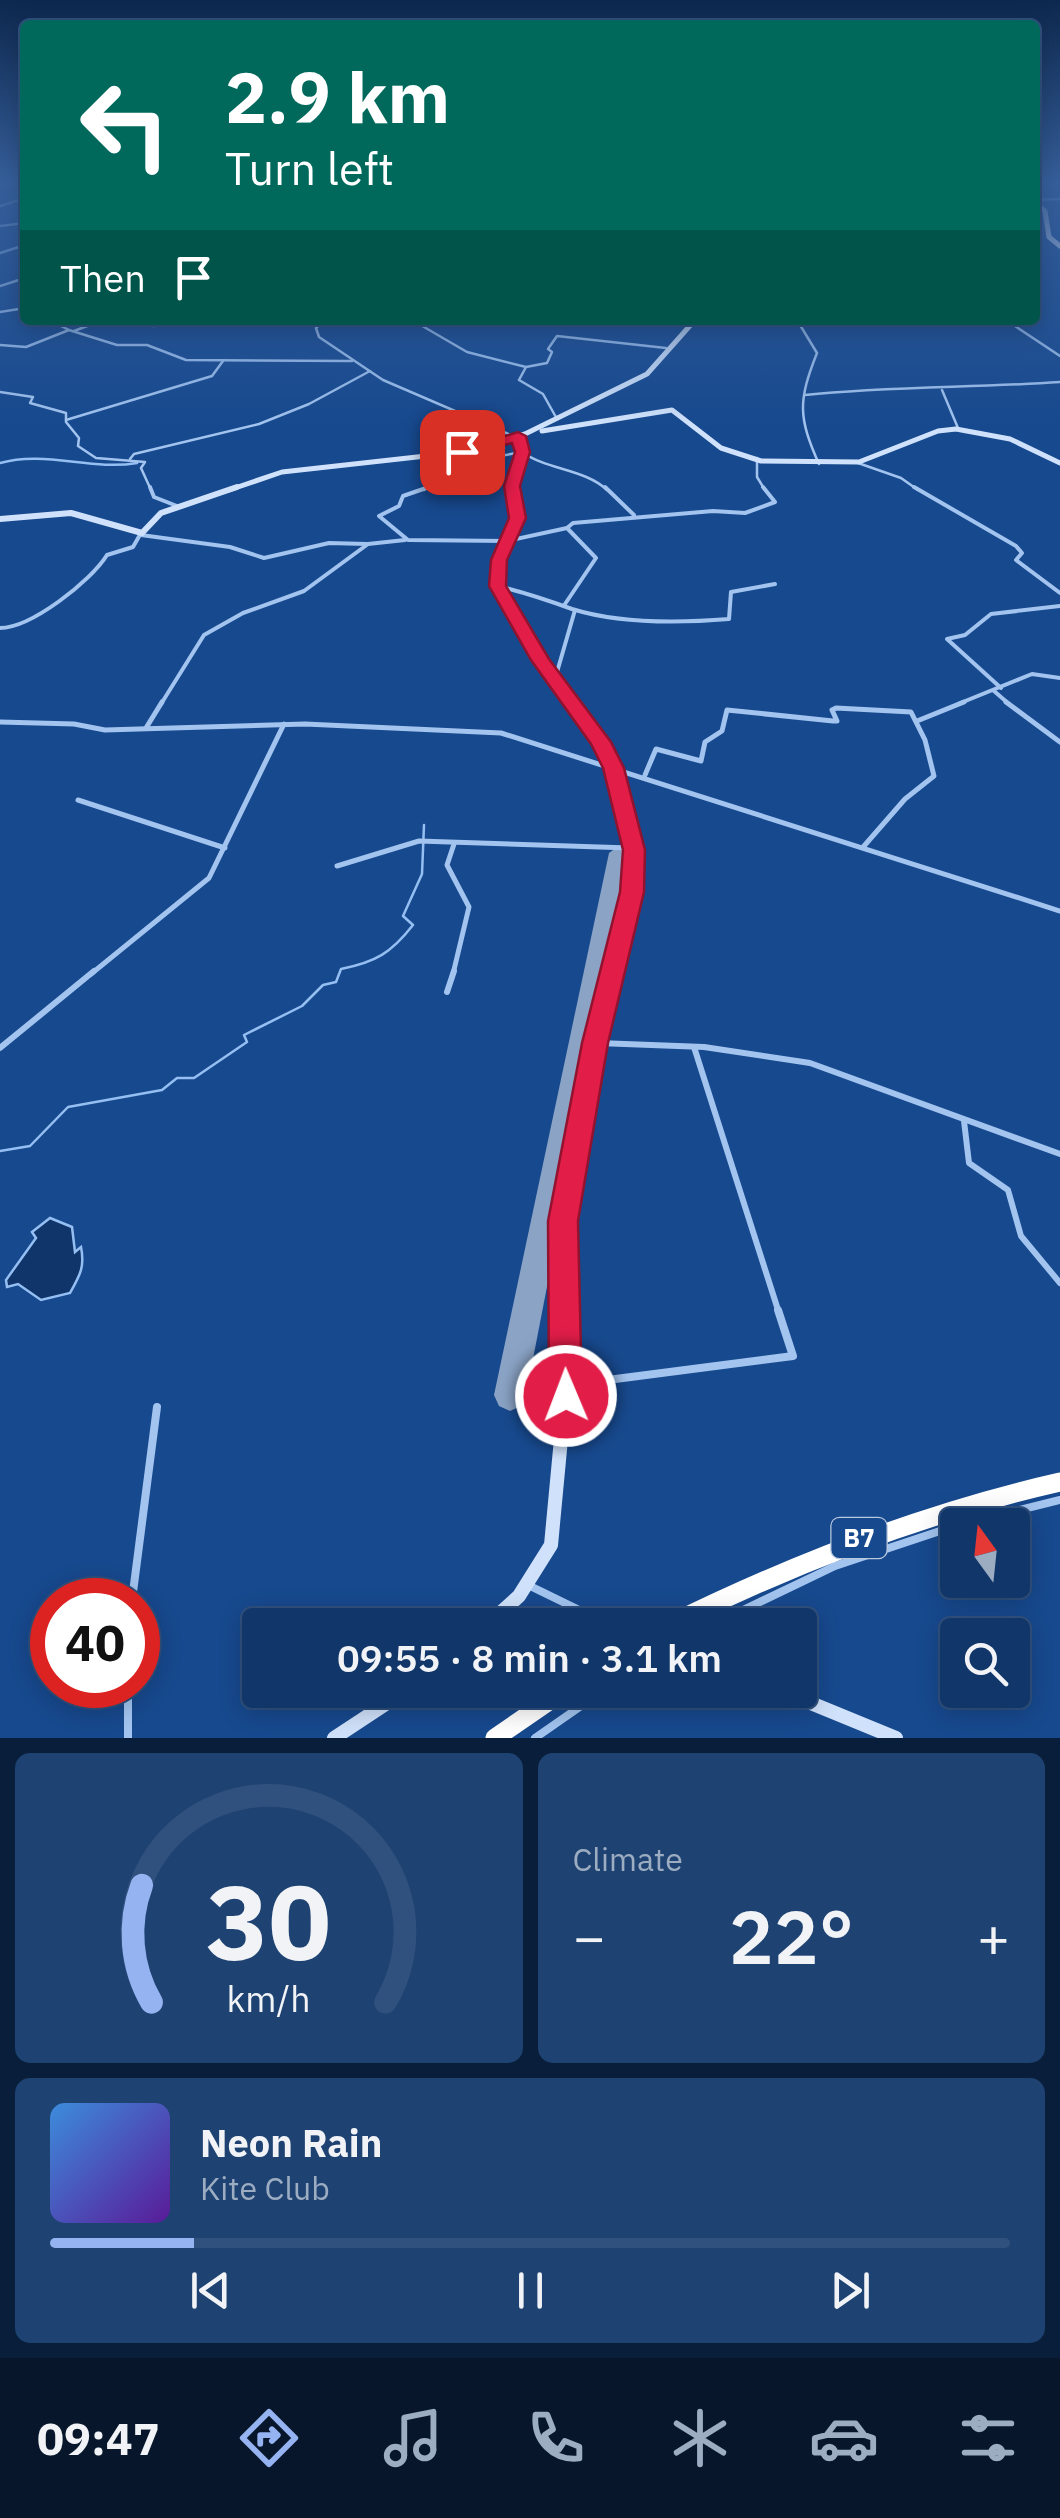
<!DOCTYPE html>
<meta charset="utf-8">
<style>
:root{--surface:#11376a;--page:#1e4272;--text:#f1f3f6;--muted:#9cacc1;--line:#30517e;--accent:#95b2f1}
body{margin:0;font-family:"IBM Plex Sans",sans-serif;background:var(--page);color:var(--text);height:100vh;display:flex;flex-direction:column;font-size:38px;white-space:nowrap}
*{box-sizing:border-box;margin:0}
p{font-size:32px;color:var(--muted)}
.icon{flex:none;width:55px;height:55px;fill:none;stroke:currentColor;stroke-width:2;stroke-linecap:round;stroke-linejoin:round}
.map{position:relative;height:1738px;overflow:hidden}
.side{display:flex;flex-direction:column;gap:15px;padding:15px;background:#091e3a;flex:1}
.side>*{flex:none}
.guide{position:absolute;left:20px;top:20px;width:1020px;height:305px;border-radius:10px;box-shadow:0 5px 25px #0003,0 0 0 2px var(--line);background:#00695c;color:#fff;overflow:hidden}
.needle{width:65px;rotate:345deg}
.tools{position:absolute;left:940px;top:1508px;display:grid;gap:20px}
.tools a{display:grid;place-items:center;width:90px;height:90px;border-radius:10px;background:var(--surface);box-shadow:0 5px 25px #0003,0 0 0 2px var(--line);font-size:50px}
.speed{position:absolute;left:30px;top:1578px;display:flex;gap:20px;font-size:50px;font-weight:700;text-align:center}
.speed>*{display:grid;place-content:center;width:130px;height:130px;border-radius:50%;background:var(--surface);box-shadow:0 5px 25px #0003,0 0 0 2px var(--line);line-height:1}
.speed .limit{border:15px solid #d22;background:#fff;color:#111}
.pin{position:absolute;display:grid;place-items:center;width:85px;height:85px;color:#fff;margin:-42px;border-radius:20px;box-shadow:0 5px 15px #0006}
.me{position:absolute;width:110px;margin:-55px;rotate:359deg;stroke-linejoin:round;filter:drop-shadow(0 0 8px #0008)}
.turn{display:flex;align-items:center;gap:35px;height:210px;padding:0 40px;font-size:45px}
.turn .icon{width:130px;height:130px;stroke-width:2.5}
.turn b{display:block;font-size:70px;line-height:85px}
.then{display:flex;align-items:center;height:95px;padding:0 40px;background:#0003;gap:20px;font-size:38px}
.big{font-size:75px;font-weight:600;line-height:1.1}
.side .tile{flex:1;display:flex;flex-direction:column;justify-content:center;gap:15px;min-width:0;padding:0 35px;border-radius:15px;background:var(--page)}
.side .dial{align-items:center;gap:0}
.dial svg{height:260px;overflow:visible;fill:none;stroke:var(--line);stroke-width:7;stroke-linecap:round;text-anchor:middle}
.dial text{fill:var(--text);stroke:none}
.song{display:flex;align-items:center;gap:30px}
.cover{width:120px;height:120px;border-radius:15px;background:linear-gradient(135deg,hsl(210 70% 55%),hsl(270 70% 35%))}
.played{height:10px;border-radius:5px;background:linear-gradient(90deg,var(--accent) 15%,var(--line) 15%)}
.keys{display:flex;justify-content:space-around;direction:ltr}
.heat{display:flex;justify-content:space-between;align-items:center;font-size:55px;direction:ltr}
.side .tiles{flex:1;display:grid;gap:15px;grid-template-columns:1fr 1fr}
.tile:last-child{grid-column:span 2}
.trip{position:absolute;left:242px;top:1608px;width:575px;height:100px;border-radius:10px;background:var(--surface);box-shadow:0 5px 25px #0003,0 0 0 2px var(--line);font-weight:600;line-height:100px;text-align:center}
.menu{display:flex;height:160px;justify-content:space-around;align-items:center;background:#07162a;color:var(--muted)}
.menu .icon{width:70px;height:70px}
.menu .active{color:var(--accent)}
.menu b{font-size:45px;color:var(--text)}
.map>svg:first-child{display:block}
</style>
<div class="map">
<svg width="1060" height="1738" viewBox="0 0 1060 1738">
<rect width="100%" height="100%" fill="#17498e"/>
<path fill="#0f356b" stroke="#95bff2" stroke-width="2.5" d="M 50,1218 L 72,1227 L 75,1252 L 81,1247 C 85,1267 80,1275 70,1293 L 41,1300 L 18,1284 L 7,1287 L 6,1280 L 36,1238 L 32,1232 Z"/>
<g fill="none" stroke-linecap="round" stroke-linejoin="round">
<g stroke="#95bff2" stroke-width="2.5">
<path d="M 0,253 L 25,245"/>
<path d="M 0,463 C 45,450 91,471 137,463"/>
<path d="M 0,1151 L 30,1146 L 68,1107 L 162,1090 L 177,1078 L 194,1078 L 247,1042 L 244,1035 L 302,1006 L 323,985 L 336,982 L 341,969 C 376,962 391,953 413,925 L 403,916 L 422,874 L 424,825"/>
</g>
<path fill="#8ba4c6" fill-rule="evenodd" d="M 620,845 L 631,853 L 526,1395 L 521,1406 L 510,1411 L 499,1406 L 494,1395 L 609,853 Z"/>
<g stroke="#a2c4ef" stroke-width="2.5">
<path d="M 1035,200 L 1060,199"/>
<path d="M 0,206 L 25,198"/>
<path d="M 0,226 L 25,223"/>
<path d="M 0,286 L 25,278"/>
<path d="M 0,312 L 25,308"/>
<path d="M 49,320 L 69,330"/>
<path d="M 324,320 L 316,328 L 319,337 L 383,380 L 513,436"/>
<path d="M 412,320 L 467,352 L 526,367 L 519,380 L 543,394 L 557,419"/>
<path d="M 797,320 L 817,353 C 798,401 798,417 819,464"/>
<path d="M 960,320 L 1009,323"/>
<path d="M 1006,320 L 1060,356"/>
<path d="M 74,331 L 103,320 L 154,326 L 161,320"/>
<path d="M 0,345 L 26,347 L 69,330 L 117,345 L 147,345 L 186,360 L 352,361"/>
<path d="M 526,367 L 547,363 L 552,352 L 548,349 L 557,336 L 666,348"/>
<path d="M 942,390 L 958,428"/>
<path d="M 0,392 L 33,397 L 30,403 L 66,413 L 66,422 L 79,438 L 78,446 L 96,458 L 145,462 L 141,468 L 151,490"/>
<path d="M 805,395 C 890,386 974,388 1060,382"/>
<path d="M 66,420 L 212,376 L 223,361"/>
<path d="M 447,455 L 472,457 L 504,448"/>
<path d="M 757,458 L 757,477 L 765,490"/>
<path d="M 130,459 L 134,454 L 259,424 L 309,404 L 370,371"/>
<path d="M 858,463 L 901,478 L 918,490"/>
<path d="M 457,464 L 522,452 C 547,470 585,469 607,490"/>
<path d="M 424,490 L 456,465 L 448,455"/>
</g>
<g stroke="#a2c4ef" stroke-width="4">
<path d="M 150,487 L 154,497 L 177,506"/>
<path d="M 429,487 L 403,496 L 399,506 L 379,516 L 408,540 L 507,541 L 567,528 L 596,558 L 565,604"/>
<path d="M 605,487 L 634,515"/>
<path d="M 914,487 L 1016,546 L 1022,553 L 1016,560 L 1060,593"/>
<path d="M 567,528 L 573,523 L 713,511 L 745,513 L 775,502 L 763,487"/>
<path d="M 141,535 L 230,547 L 264,558 L 329,543 L 367,544"/>
<path d="M 497,586 C 524,592 547,600 572,609 C 620,624 680,623 729,619 L 731,592 L 775,584"/>
<path d="M 0,628 C 31,628 91,581 107,555 L 133,547 L 141,533"/>
<path d="M 555,679 L 575,610"/>
<path d="M 1001,688 L 947,639 L 965,635 L 991,614 L 1060,606"/>
<path d="M 994,691 L 1009,704"/>
<path d="M 161,704 L 204,635 L 243,613 L 304,591 L 368,544 L 405,540"/>
<path d="M 958,704 L 1032,674 L 1060,678"/>
</g>
<g stroke="#a2c4ef" stroke-width="5">
<path d="M 1006,702 L 1060,742"/>
<path d="M 917,721 L 964,702"/>
<path d="M 0,722 L 74,724 L 105,730 L 305,724 L 501,733 L 1060,911"/>
<path d="M 146,728 L 162,702"/>
<path d="M 645,775 L 656,749 L 701,761 L 705,742 L 722,731 L 727,710 L 833,721 L 837,721 L 832,710 L 836,708 L 911,712 L 925,740 L 934,776 L 905,799 L 864,846"/>
<path d="M 78,800 L 225,848"/>
<path d="M 337,866 L 419,841 L 630,848"/>
<path d="M 91,974 L 209,878 L 284,724"/>
<path d="M 453,974 L 469,907 L 447,865 L 454,844"/>
</g>
<g stroke="#a2c4ef" stroke-width="6">
<path d="M 447,992 L 454,971"/>
<path d="M 598,1043 L 704,1047 L 810,1063 L 1060,1154"/>
<path d="M 694,1047 L 779,1313"/>
<path d="M 0,1048 L 94,971"/>
<path d="M 964,1121 L 969,1163 L 1008,1190 L 1021,1236 L 1060,1283"/>
</g>
<g stroke="#a2c4ef" stroke-width="8">
<path d="M 569,1385 L 793,1356 L 778,1310"/>
<path d="M 958,1525 L 1060,1500"/>
<path d="M 530,1586 L 610,1625"/>
<path d="M 132,1600 L 157,1407"/>
<path d="M 712,1625 L 835,1566 L 958,1525"/>
<path d="M 128,1685 L 128,1738"/>
<path d="M 535,1738 L 604,1690"/>
</g>
<g stroke="#d0e2fb" stroke-width="5">
<path d="M 542,431 L 672,410 L 721,448 L 761,461 L 859,462 L 938,431 L 956,429 L 1010,439 L 1060,463"/>
<path d="M 229,490 L 282,472 L 462,452 L 525,434 L 647,374 L 695,320"/>
<path d="M 513,490 L 522,452 L 518,437"/>
</g>
<g stroke="#d0e2fb" stroke-width="6">
<path d="M 512,487 C 521,534 507,523 499,561 C 490,602 549,672 573,704"/>
<path d="M 0,519 L 71,513 L 142,533 L 161,513 L 237,487"/>
</g>
<path stroke="#d0e2fb" stroke-width="9" d="M 571,702 L 601,742 L 613,768 L 635,865 L 611,974"/>
<path stroke="#d0e2fb" stroke-width="11" d="M 565,1313 L 563,1221 L 611,971"/>
<g stroke="#d0e2fb" stroke-width="14">
<path d="M 487,1625 L 519,1596 L 551,1545 L 566,1386 L 565,1310"/>
<path d="M 779,1690 L 896,1738"/>
<path d="M 334,1738 L 407,1690"/>
</g>
<path stroke="#ebf2ff" stroke-width="5" d="M 1035,203 L 1045,211 L 1049,237 L 1060,246"/>
<g stroke="#fff" stroke-width="19">
<path d="M 669,1625 C 795,1563 923,1513 1060,1482"/>
<path d="M 495,1738 L 565,1690"/>
</g>
</g>
<linearGradient id="sky" x2="0" y2="1"><stop stop-color="#0d284e"/><stop offset="0.43" stop-color="#365f9b"/><stop offset="1" stop-color="#365f9b" stop-opacity="0"/></linearGradient>
<rect width="1060" height="426" fill="url(#sky)"/>
<path fill="#e11d48" stroke="#92132f" stroke-width="2.5" d="M 518,432 L 526,436 L 530,452 L 520,486 L 526,518 L 507,560 L 506,586 L 549,659 L 611,742 L 624,768 L 645,850 L 644,892 L 608,1043 L 578,1221 L 582,1396 L 577,1408 L 566,1413 L 554,1408 L 549,1396 L 548,1221 L 582,1043 L 620,892 L 623,850 L 603,768 L 591,744 L 531,660 L 489,586 L 491,560 L 509,518 L 504,486 L 515,452 L 512,443 L 462,456 L 455,452 Z"/>
<g text-anchor="middle" stroke-width="10" stroke-linejoin="round" paint-order="stroke">
<rect fill="#17498e" stroke="#b9c8dd" stroke-width="2.5" x="831.5" y="1518" width="55" height="40" rx="8"/>
<g font-size="25" font-weight="bold" fill="#fff">
<text x="859" y="1547">B7</text>
</g>
</g>
</svg>
<div class="tools">
<a><svg class="needle" viewBox="-14 -14 28 28"><path d="M0-13l5 13h-10z" fill="#e53935"/><path d="M0 13l5-13h-10z" fill="#9cacc1"/></svg></a>
<a><svg class="icon" aria-label="search" viewBox="0 0 24 24"><circle cx="10" cy="10" r="6"/><path d="M15 15l6 6"/></svg></a>
</div>
<div class="speed"><div class="limit">40</div></div>
<div class="pin" style="left:462px;top:452px;background:#d93025"><svg class="icon" aria-label="arrive" viewBox="0 0 24 24"><path d="M6 21V4h12l-3 4 3 4H6"/></svg></div>
<svg class="me" style="left:566px;top:1396px" viewBox="-20 -20 40 40"><circle r="17" fill="#e11d48" stroke="#fff" stroke-width="3"/><path d="M0-11L8 9 0 5-8 9z" fill="#fff"/></svg>
<div class="trip">09:55 · 8 min · 3.1 km</div>
<div class="guide">
<div class="turn"><svg class="icon" aria-label="left" viewBox="0 0 24 24"><path d="M17 20v-9H6M10 6l-5 5 5 5"/></svg><div><b>2.9 km</b>Turn left</div></div>
<div class="then">Then<svg class="icon" aria-label="arrive" viewBox="0 0 24 24"><path d="M6 21V4h12l-3 4 3 4H6"/></svg></div>
</div>
</div>
<section class="side">
<div class="tiles">
<div class="tile dial"><svg viewBox="0 0 100 80">
<path d="M14 69A42 42 0 1 1 86 69"/>
<path d="M14 69A42 42 0 0 1 11 33" stroke="#95b2f1"/>
<text x="50" y="56" font-size="32" font-weight="700">30</text>
<text x="50" y="72" font-size="11">km/h</text>
</svg></div>
<div class="tile"><p>Climate</p>
<div class="heat"><a>−</a><b class="big">22°</b><a>+</a></div>
</div>
<div class="tile">
<div class="song"><i class="cover"></i><div><b>Neon Rain</b><p>Kite Club</p></div></div>
<div class="played"></div>
<div class="keys"><svg class="icon" aria-label="previous" viewBox="0 0 24 24"><path d="M18 5L8 12l10 7zM5 5v14"/></svg><svg class="icon" aria-label="pause" viewBox="0 0 24 24"><path d="M8 5v14M16 5v14"/></svg><svg class="icon" aria-label="next" viewBox="0 0 24 24"><path d="M6 5l10 7-10 7zM19 5v14"/></svg></div>
</div>
</div>
</section>
<nav class="menu">
<b>09:47</b>
<svg class="icon active" aria-label="directions" viewBox="0 0 24 24"><path d="M12 3l9 9-9 9-9-9zM9 14v-3h6M13 9l2 2-2 2"/></svg>
<svg class="icon" aria-label="music" viewBox="0 0 24 24"><path d="M9 18V5l10-2v13"/><circle cx="6" cy="18" r="3"/><circle cx="16" cy="16" r="3"/></svg>
<svg class="icon" aria-label="phone" viewBox="0 0 24 24"><path d="M5 4h4l2 5-3 2q2 4 5 5l2-3 5 2v4C11 20 4 13 5 4z"/></svg>
<svg class="icon" aria-label="climate" viewBox="0 0 24 24"><path d="M12 3v18M4 7l16 10M4 17L20 7"/></svg>
<svg class="icon" aria-label="car" viewBox="0 0 24 24"><path d="M5 17H2v-5l4-1 3-4h7l3 4 3 1v5h-3M9 17h6M6 11h13"/><circle cx="7" cy="17" r="2"/><circle cx="17" cy="17" r="2"/></svg>
<svg class="icon" aria-label="filters" viewBox="0 0 24 24"><path d="M4 7h16M4 17h16"/><circle cx="9" cy="7" r="2"/><circle cx="15" cy="17" r="2"/></svg>
</nav>
